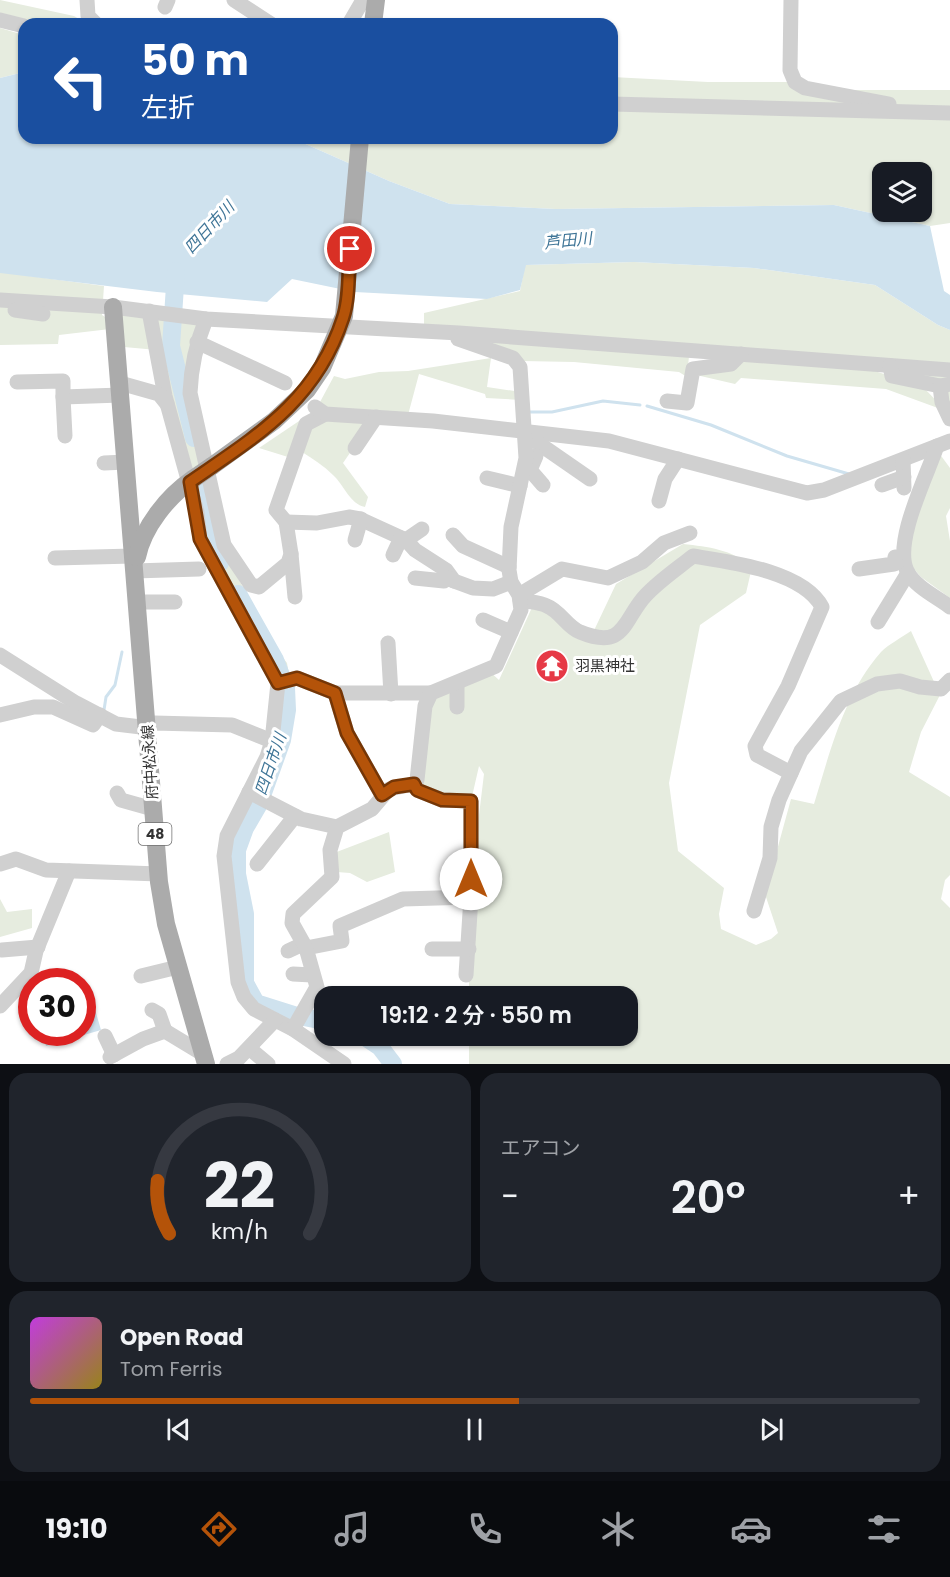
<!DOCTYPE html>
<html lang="ja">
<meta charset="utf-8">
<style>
:root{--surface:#171b24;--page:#20242c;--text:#f1f3f6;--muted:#9ea1a6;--line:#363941;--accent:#b45309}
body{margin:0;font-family:Poppins,"Noto Sans JP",sans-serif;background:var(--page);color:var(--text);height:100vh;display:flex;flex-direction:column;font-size:22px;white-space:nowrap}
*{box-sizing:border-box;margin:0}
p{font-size:20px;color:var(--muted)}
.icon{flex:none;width:33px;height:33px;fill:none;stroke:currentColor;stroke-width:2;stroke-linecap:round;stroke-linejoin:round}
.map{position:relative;height:1064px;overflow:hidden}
.side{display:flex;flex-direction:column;gap:9px;padding:9px;background:#0d0f14;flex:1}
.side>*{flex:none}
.top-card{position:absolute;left:18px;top:18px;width:600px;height:126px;border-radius:18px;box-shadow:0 2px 4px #0004;background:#1a4fa0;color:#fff;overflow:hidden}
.buttons{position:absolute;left:872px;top:162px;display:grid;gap:12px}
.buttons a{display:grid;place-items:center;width:60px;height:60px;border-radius:12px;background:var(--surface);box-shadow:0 2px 4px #0004;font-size:30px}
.speed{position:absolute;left:18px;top:968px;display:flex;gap:12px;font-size:30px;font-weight:700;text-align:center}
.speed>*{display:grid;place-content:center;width:78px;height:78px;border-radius:50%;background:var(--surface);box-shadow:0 2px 4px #0004;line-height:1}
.speed .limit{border:9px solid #d22;background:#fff;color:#111}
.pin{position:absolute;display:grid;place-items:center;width:51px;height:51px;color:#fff;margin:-26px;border:3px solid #fff;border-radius:50%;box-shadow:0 2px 6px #0007}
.me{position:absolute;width:66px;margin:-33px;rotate:0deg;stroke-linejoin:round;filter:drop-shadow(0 0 4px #0008)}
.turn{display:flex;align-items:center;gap:21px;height:126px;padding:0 24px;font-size:27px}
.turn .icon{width:78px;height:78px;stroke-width:2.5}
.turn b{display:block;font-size:42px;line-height:51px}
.big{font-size:45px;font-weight:600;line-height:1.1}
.side .widget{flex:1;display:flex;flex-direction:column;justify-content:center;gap:9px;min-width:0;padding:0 21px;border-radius:18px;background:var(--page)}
.side .dial{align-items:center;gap:0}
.dial svg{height:156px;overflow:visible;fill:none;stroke:var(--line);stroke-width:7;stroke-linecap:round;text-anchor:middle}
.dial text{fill:var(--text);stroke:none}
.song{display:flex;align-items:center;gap:18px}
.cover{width:72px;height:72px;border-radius:9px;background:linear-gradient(135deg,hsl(290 70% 55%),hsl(50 70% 35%))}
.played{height:6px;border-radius:3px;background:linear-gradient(90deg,var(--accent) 55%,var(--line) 55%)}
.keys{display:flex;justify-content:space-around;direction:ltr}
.heat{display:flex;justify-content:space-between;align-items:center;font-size:33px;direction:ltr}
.side .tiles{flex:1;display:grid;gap:9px;grid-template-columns:1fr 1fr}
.widget:last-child{grid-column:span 2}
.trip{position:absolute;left:314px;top:986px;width:324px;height:60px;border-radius:18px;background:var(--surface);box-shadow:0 2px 4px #0004;font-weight:600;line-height:60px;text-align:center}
.dock{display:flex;height:96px;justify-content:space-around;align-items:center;background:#090b0e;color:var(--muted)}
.dock .icon{width:42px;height:42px}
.dock .current{color:var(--accent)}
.dock b{font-size:27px;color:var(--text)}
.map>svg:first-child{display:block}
</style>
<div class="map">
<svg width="950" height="1064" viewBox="0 0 950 1064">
<rect width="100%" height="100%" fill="#fff"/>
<g fill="#e6ecdf" fill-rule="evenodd">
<path d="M 0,0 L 74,16 L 87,24 L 27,24 L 0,17 Z"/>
<path d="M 0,28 L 24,35 L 24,72 L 0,78 Z"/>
<path d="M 612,77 L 708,82 L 788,82 L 853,90 L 950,90 L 950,108 L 612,97 Z"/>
<path d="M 612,108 L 950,117 L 950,223 L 930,226 L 834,205 L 556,209 L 450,204 L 389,181 L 292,138 L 612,138 ZM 882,172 L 921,172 L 921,212 L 882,212 Z"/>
<path d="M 634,262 L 754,268 L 875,285 L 938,325 L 950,330 L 950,366 L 424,324 L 424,313 L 520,291 L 525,265 Z"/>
<path d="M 0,272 L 104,286 L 102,315 L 110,320 L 110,329 L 59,335 L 58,344 L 0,345 Z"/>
<path d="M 121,308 L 206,319 L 191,369 L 219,542 L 273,644 L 287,663 L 290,680 L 292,714 L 285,754 L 271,785 L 267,802 L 249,830 L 243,853 L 224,854 L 249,792 L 278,699 L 206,548 L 157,350 L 124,347 Z"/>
<path d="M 471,338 L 689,356 L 687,377 L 679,372 L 574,362 L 522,361 Z"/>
<path d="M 741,354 L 871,370 L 894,377 L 950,370 L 950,406 L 939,386 L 926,390 L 946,411 L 886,389 L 741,378 L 735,384 L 692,374 Z"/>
<path d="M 491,358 L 487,387 L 521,392 L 521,400 L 486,398 L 485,394 L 419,374 L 408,415 L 329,410 L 320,402 L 334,376 L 345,379 L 379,372 L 408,371 Z"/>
<path d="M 308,415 L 288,457 L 259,448 Z"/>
<path d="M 326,417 L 374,418 L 343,463 L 368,497 L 365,507 C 350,504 344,485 333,475 C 324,466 313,459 302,452 L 310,427 Z"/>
<path d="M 939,453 L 950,468 L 950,508 L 946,516 L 950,541 L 950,598 L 921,577 L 907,561 L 912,525 Z"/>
<path d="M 683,544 C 709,547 731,549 752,567 L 746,593 L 700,625 L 669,783 L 678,851 L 724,888 L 719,914 L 721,929 L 756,945 L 771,939 L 778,933 L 765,894 L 791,799 L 814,804 C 830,752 844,694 881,652 C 889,644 901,638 911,631 L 940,695 L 921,732 L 909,772 L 950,797 L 950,875 L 945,880 L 941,899 L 950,908 L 950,1064 L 469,1064 L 469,1035 L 627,1035 L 627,996 L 469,996 L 469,897 L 484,774 L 479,766 L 471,801 L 442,800 L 417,780 L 431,693 L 488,670 L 499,680 L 534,603 L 589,641 L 616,584 Z"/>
<path d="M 389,832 L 395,872 L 367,882 L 350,873 L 337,872 L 334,853 Z"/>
<path d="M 0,899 L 7,912 L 32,909 L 32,928 L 0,937 Z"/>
</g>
<g fill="#cfe2ee">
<path d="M 24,72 L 24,138 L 292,138 L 389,181 L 450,204 L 556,209 L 834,205 L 930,226 L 944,291 L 950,295 L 950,330 L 938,325 L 875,285 L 754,268 L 634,262 L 526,265 L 520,290 L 487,299 L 355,292 L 292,279 L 267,302 L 157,292 L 0,273 L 0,78 Z"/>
<path d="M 94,1006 L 101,1030 L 46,1046 L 42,1032 L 82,1032 L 83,1010 Z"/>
</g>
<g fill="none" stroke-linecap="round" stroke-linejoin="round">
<g stroke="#cfe2ee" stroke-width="3">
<path d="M 647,406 L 711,425 L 787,456 L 849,474"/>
<path d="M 528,412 L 552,412 L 603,401 L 640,405"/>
<path d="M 104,710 L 106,697 L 115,685 L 122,652"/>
</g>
<g stroke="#cfe2ee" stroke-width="18">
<path d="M 176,271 L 171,346 L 194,438"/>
<path d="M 204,483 L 210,524 L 209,544 L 220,563"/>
<path d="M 238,594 L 275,660 L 286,688 L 287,710 L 282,740 L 259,804 L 245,828 L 237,850 L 237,874 L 245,914 L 245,983 L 256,1003 L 294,1015 L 324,1021"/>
<path d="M 362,1035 L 380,1047 L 393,1064"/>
</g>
<g stroke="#d0d0d0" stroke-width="15">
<path d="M 87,0 L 88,16 L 96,24"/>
<path d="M 234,0 L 271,24"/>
<path d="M 791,0 L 790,70 L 795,82 L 805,88 L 889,104"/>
<path d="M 165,7 L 168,0"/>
<path d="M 0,20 L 24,26"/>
<path d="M 349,24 L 363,0"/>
<path d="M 612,104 L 950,113"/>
<path d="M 0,300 L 113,307 L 206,319 L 459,333 L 950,370"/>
<path d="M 15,310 L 43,314"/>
<path d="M 149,311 L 165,396 L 197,512 L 200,539 L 278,683 L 272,741 L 267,757 L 227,836 L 224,856 L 238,982 L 244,997 L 254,1009 L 293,1029 L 344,1064"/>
<path d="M 206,319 C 196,344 191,367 190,393 L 224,545 L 251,585 L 259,587 L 288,563 L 291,554 L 286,522 L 276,510 L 306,424 L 325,414"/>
<path d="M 197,342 L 285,383"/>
<path d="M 890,366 L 892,376 L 940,386 L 950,384"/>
<path d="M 17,382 L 63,381 L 63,397 L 121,395"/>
<path d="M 120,383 L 159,394 L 167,404"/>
<path d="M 940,386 L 942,402 L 950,419"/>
<path d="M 63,397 L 65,436"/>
<path d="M 667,401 L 687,403 L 693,369 L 731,364 L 741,354"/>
<path d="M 315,407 L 325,414 L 433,421 L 609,441 L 807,493 L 824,490 L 950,441"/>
<path d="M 525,434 L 590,479"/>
<path d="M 937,446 C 927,476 893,542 907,571 C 915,587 937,597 950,607"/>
<path d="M 355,448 L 376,417"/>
<path d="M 536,456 L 530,470 L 543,485"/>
<path d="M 903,460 L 904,488"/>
<path d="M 104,463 L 126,462"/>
<path d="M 487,478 L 520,486"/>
<path d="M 882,485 L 904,477"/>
<path d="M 659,501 L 665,479 L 678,459"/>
<path d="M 286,522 L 317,523 L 349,517 L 360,519 L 406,540 L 415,550 L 446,570 L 454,581 L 473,588 L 493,589 L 511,582"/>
<path d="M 453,535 L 463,546 L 509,567"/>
<path d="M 355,540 L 361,519"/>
<path d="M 406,540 L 422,529"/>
<path d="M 291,554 L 295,597"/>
<path d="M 393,555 L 401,538"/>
<path d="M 55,558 L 133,556"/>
<path d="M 859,569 L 894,564 L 895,557"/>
<path d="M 134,571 L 199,569"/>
<path d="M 415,578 L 444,581 L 448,578 L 454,581"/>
<path d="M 519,595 L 562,569 L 608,578 L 642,562 L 664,543 L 690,533"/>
<path d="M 520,600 C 528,602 540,602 547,606 C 560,611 567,627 580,632 C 626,651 623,619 646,595 C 660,580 678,568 693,556 C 730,562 803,571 822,607 L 788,686 L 755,746 L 757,755 L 791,773"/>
<path d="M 136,602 L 175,602"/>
<path d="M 483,620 L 511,632"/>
<path d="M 878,622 L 908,573"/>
<path d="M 388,643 L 391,694"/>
<path d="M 0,655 L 76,703 L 116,724 L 141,727 L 154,723 L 232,725 L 272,741"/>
<path d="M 278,683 L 297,678 L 335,693 L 431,693"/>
<path d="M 457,683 L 457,707"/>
<path d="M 335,693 L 347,733 L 382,795"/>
<path d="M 0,715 L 34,707 L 53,707 L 93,725 L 100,715"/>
<path d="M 414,784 L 417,790 L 442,800 L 471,801 L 471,897 L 466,975"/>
<path d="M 249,792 L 301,819 L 337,827"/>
<path d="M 117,793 L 121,800 L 153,809"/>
<path d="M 0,864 L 16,859 L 46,870 L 159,874"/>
<path d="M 257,864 L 295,816"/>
<path d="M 754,911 L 770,858 L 771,827 L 779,800 L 801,751 L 841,701 L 877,684 L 900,681 L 920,687 L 941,689 L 950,680"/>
<path d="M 306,948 L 342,941 L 340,926 L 403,899 L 471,897"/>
<path d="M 432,949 L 469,949"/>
<path d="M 2,950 L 38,947"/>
<path d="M 288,951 L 303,944"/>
<path d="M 293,974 L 312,975"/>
<path d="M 141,976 L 178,967"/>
<path d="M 0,1006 L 31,973 L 36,951 L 69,871"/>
<path d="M 152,1010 L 159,1014 L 165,1031"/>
<path d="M 293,1029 L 317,987 L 306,948 L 292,923 L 293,914 L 332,877 L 330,850 L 337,827 L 372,809 L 389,789 L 414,784 L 417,780 L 425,706 L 431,693 L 496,666 L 521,610 L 519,595 L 511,582 L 509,570 L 511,527 L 526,458 L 520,367 L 513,358 L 458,339 L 459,336"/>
<path d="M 105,1036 L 114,1055"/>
<path d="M 249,1048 L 268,1064"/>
<path d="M 110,1057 L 143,1039 L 165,1031 L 203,1054"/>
<path d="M 227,1064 L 239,1058 L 275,1020"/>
</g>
<g stroke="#ababab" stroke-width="18">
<path d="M 373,24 L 376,0"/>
<path d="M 113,307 L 159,882 L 166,924 L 206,1064"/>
<path d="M 212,466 L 274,421 L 307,390 L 322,368 L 344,316 L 360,138"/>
<path d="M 137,557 C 143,527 168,496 193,479"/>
</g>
<path stroke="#ababab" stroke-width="18" d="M 193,479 L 212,466"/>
</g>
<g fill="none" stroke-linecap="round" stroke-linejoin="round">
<g stroke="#753606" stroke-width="15">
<path id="route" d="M 350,249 C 348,271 350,297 343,318 C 316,401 258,435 190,482 L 200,539 L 278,683 L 297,678 L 335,693 L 347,733 L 382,795 L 394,787 L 414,784 L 417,790 L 442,800 L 471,801 L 471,879"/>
</g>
<use href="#route" stroke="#b45309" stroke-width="10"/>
</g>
<defs>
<g id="temple-disc" transform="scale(1.725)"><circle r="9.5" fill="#e63946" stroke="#fff"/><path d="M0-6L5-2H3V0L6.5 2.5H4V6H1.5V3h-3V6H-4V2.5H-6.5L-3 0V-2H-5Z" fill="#fff"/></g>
</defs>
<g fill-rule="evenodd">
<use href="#temple-disc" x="552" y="666"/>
</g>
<g text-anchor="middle" stroke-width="6" stroke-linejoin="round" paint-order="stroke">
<rect fill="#fff" stroke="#707070" stroke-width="1.5" x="138.5" y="823" width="33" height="22" rx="4.5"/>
<g font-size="14" font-weight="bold" fill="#333">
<text x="155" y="839">48</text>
</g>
<g font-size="15" fill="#333" stroke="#fff" text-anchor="start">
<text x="575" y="671">羽黒神社</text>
</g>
<g font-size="15" fill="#333" stroke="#fff">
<text transform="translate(150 762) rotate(-94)" y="5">府中松永線</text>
</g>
<g font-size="16" font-style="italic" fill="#3f7597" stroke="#fff">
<text transform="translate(209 227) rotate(-47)" y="6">四日市川</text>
<text transform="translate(568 240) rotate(-6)" y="6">芦田川</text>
<text transform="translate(270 764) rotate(-71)" y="6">四日市川</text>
</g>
</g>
</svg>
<div class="buttons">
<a><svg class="icon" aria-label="layers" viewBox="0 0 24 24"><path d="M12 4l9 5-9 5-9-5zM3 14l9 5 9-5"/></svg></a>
</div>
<div class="speed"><div class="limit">30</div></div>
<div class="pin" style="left:350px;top:249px;background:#d93025"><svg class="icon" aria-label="arrive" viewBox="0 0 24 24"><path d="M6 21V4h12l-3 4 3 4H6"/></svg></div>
<svg class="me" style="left:471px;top:879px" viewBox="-20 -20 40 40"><circle r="19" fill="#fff"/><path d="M0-13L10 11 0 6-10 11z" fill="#b45309"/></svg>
<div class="trip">19:12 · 2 分 · 550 m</div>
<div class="top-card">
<div class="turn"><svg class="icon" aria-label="left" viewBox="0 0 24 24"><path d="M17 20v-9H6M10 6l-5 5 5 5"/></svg><div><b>50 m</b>左折</div></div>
</div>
</div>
<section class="side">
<div class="tiles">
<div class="widget dial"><svg viewBox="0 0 100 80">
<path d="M14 69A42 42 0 1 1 86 69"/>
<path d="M14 69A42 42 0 0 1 8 42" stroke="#b45309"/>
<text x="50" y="56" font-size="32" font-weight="700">22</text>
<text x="50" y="72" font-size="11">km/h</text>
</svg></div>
<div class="widget"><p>エアコン</p>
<div class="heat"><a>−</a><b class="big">20°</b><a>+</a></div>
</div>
<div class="widget">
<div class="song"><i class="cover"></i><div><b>Open Road</b><p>Tom Ferris</p></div></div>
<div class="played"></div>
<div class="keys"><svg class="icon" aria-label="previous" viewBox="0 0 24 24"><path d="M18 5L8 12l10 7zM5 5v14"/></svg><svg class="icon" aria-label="pause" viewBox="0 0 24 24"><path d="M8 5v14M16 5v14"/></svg><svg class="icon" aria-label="next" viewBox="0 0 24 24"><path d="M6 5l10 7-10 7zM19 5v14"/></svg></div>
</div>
</div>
</section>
<nav class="dock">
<b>19:10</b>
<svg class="icon current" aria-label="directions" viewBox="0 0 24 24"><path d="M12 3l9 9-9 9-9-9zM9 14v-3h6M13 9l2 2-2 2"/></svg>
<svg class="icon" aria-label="music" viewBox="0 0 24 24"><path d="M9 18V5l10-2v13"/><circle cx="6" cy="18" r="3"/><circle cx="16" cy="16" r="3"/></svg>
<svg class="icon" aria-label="phone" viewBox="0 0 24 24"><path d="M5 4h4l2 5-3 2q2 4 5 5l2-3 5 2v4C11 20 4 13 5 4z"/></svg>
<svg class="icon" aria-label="climate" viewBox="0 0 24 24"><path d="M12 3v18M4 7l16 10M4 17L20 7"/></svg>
<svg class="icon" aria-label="car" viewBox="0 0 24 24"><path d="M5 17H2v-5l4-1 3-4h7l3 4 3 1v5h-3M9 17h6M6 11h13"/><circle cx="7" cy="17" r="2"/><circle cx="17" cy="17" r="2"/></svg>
<svg class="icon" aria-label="filters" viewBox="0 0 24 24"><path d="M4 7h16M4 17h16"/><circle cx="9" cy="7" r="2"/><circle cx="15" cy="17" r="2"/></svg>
</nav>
